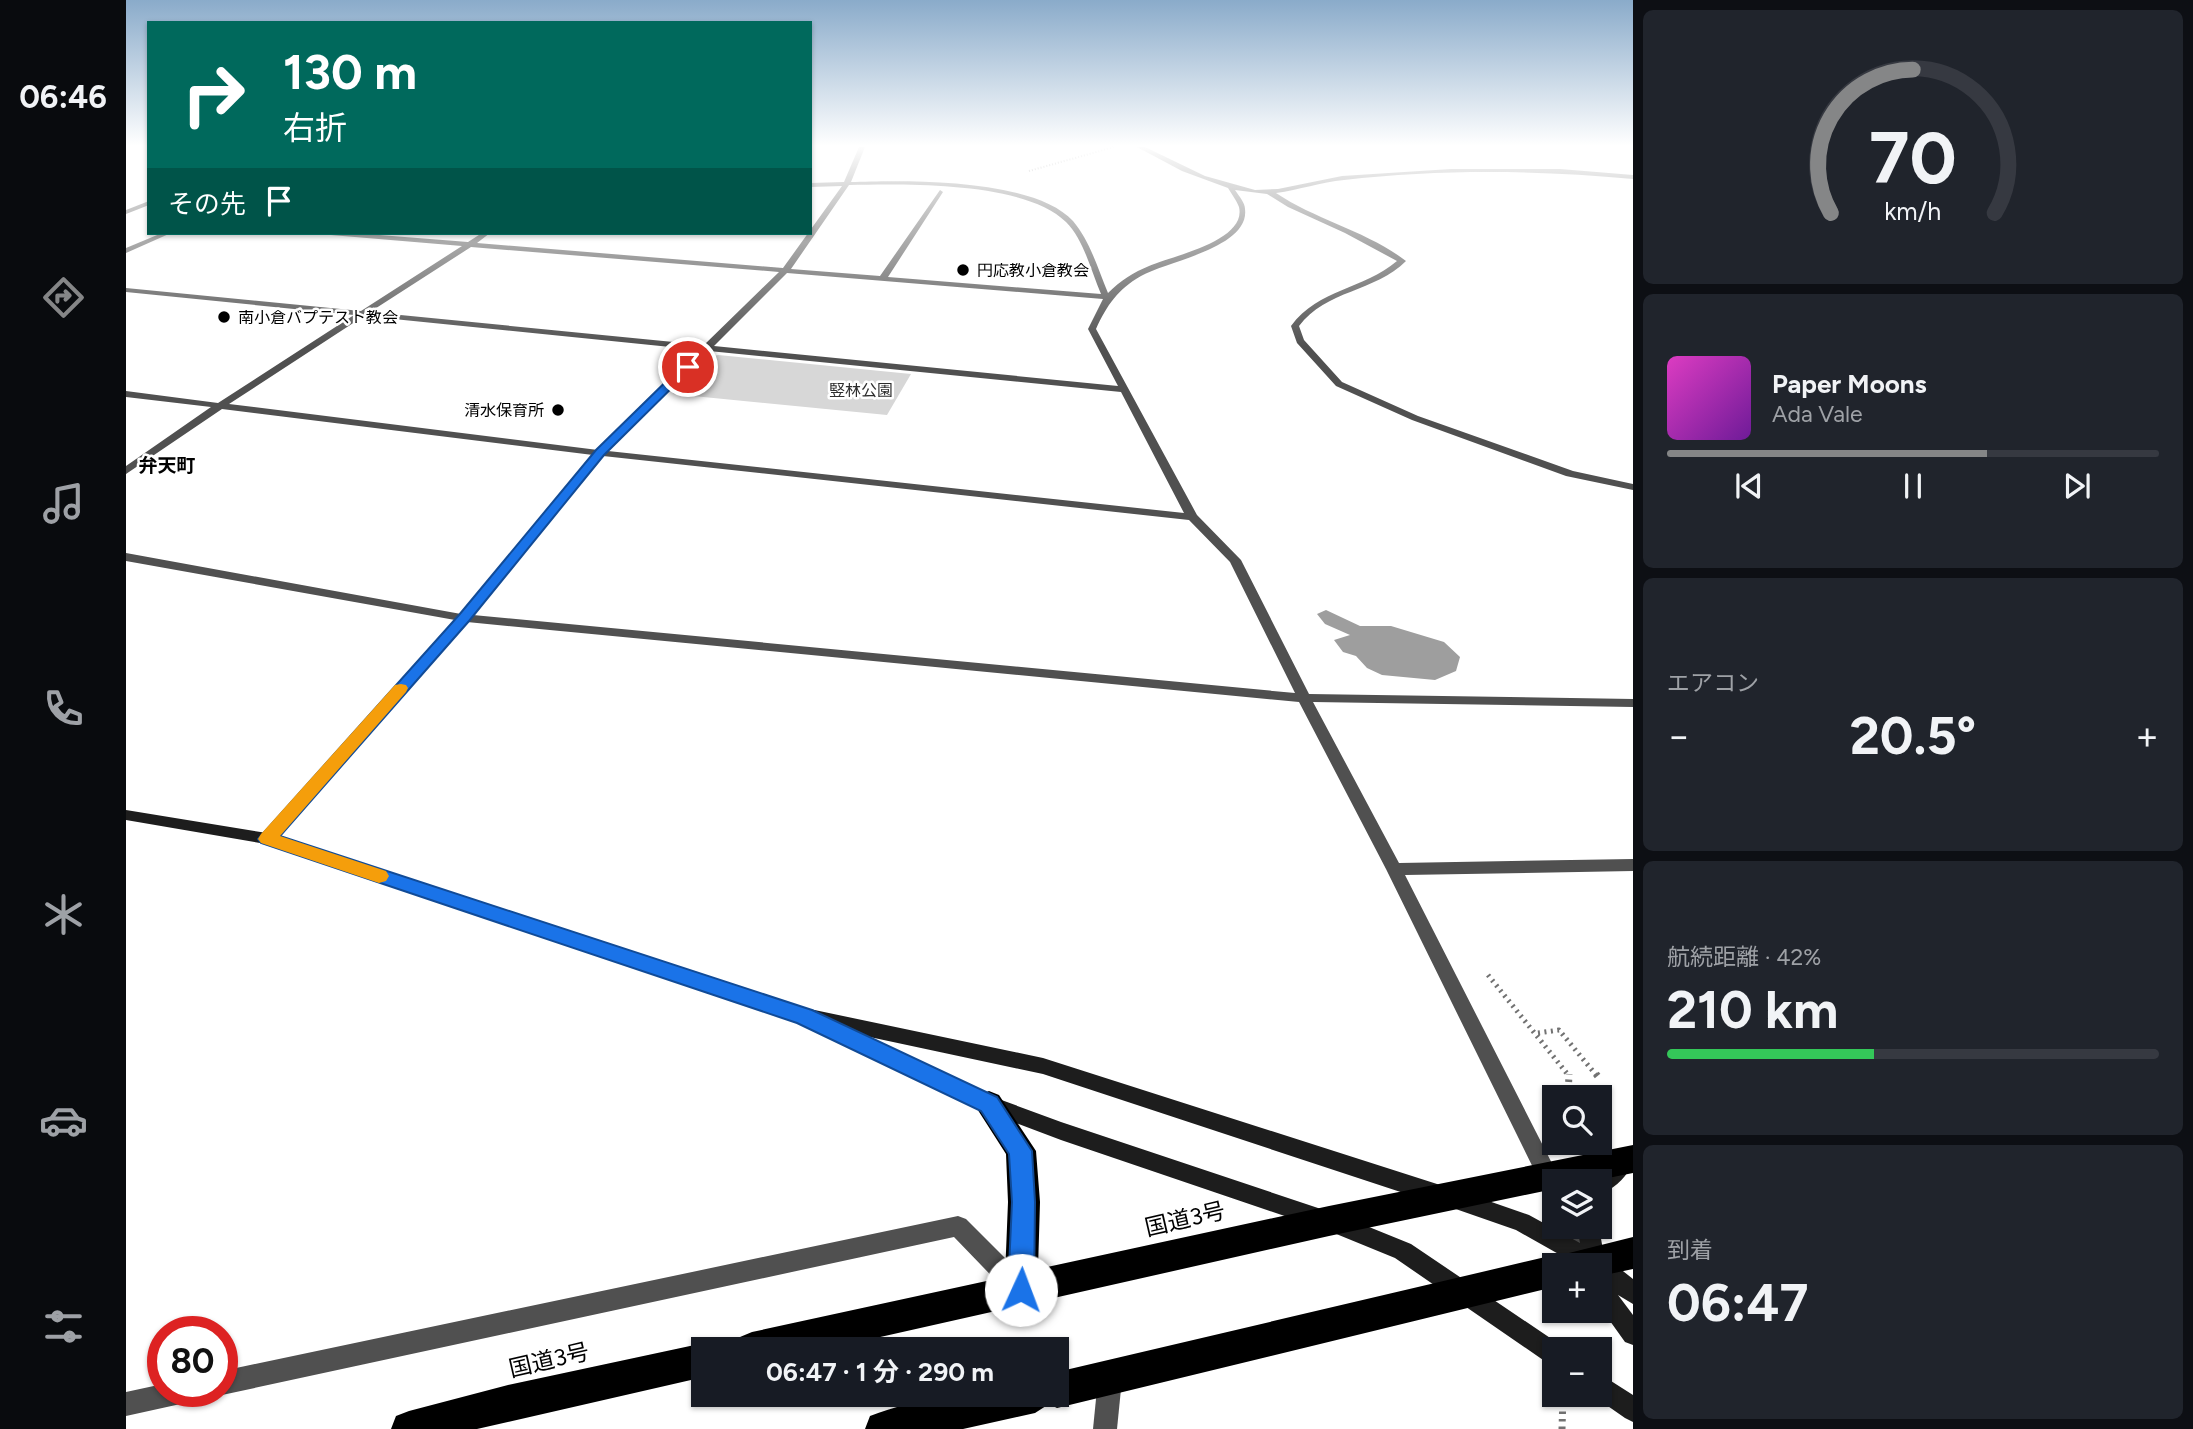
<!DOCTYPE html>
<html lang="ja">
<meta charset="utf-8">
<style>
:root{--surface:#171b24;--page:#20242c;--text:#f1f3f6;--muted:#9ea1a6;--line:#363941;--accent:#858687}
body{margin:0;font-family:Figtree,"Noto Sans JP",sans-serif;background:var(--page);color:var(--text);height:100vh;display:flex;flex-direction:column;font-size:26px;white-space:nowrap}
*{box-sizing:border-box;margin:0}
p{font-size:23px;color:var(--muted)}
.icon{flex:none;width:38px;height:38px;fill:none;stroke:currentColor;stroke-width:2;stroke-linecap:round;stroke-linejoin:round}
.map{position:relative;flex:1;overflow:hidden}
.details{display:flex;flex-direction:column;gap:10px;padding:10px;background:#0d0f14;width:560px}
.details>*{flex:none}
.banner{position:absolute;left:21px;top:21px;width:665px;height:214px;border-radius:0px;box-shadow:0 2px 5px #0004;background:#00695c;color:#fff;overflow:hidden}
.buttons{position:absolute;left:1416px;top:1085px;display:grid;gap:14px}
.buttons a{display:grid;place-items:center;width:70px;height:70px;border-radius:0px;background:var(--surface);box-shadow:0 2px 5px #0004;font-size:35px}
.speed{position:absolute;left:21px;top:1316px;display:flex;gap:14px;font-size:35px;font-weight:700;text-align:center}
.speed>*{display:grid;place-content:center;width:91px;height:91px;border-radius:50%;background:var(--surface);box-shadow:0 2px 5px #0004;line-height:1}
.speed .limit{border:10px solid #d22;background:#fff;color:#111}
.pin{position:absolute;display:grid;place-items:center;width:60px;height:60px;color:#fff;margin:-30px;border:4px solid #fff;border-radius:50%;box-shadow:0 2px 7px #0007}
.me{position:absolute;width:77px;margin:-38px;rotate:2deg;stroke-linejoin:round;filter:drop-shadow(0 0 5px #0008)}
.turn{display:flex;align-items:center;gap:24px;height:147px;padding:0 21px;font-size:32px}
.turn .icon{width:91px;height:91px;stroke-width:2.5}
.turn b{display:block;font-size:49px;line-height:60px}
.then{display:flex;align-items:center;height:66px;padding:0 21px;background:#0003;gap:14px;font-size:26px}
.big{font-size:52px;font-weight:700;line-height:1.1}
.details .tile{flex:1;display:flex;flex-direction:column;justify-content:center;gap:10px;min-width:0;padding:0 24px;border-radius:10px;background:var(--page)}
.details .dial{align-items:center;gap:0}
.dial svg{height:182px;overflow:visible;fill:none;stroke:var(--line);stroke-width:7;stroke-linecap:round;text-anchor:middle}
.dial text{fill:var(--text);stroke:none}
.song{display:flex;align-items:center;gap:21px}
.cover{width:84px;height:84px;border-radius:10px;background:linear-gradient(135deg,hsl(310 70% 55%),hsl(280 70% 35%))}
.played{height:7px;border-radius:4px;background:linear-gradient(90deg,var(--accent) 65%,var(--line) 65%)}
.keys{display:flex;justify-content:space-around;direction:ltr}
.heat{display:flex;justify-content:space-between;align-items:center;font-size:38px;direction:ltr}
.charge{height:10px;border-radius:5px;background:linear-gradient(90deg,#34c759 42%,var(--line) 0)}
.trip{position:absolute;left:565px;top:1337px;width:378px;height:70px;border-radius:0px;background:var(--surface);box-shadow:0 2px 5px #0004;font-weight:700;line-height:70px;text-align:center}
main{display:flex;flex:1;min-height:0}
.menu{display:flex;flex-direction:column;width:126px;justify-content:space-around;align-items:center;background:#090b0e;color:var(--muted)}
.menu .icon{width:49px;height:49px}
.menu .on{color:var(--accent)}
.menu b{font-size:32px;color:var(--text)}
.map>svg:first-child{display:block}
</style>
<main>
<nav class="menu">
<b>06:46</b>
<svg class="icon on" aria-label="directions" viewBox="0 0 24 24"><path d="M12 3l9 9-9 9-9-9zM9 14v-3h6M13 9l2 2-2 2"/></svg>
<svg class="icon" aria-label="music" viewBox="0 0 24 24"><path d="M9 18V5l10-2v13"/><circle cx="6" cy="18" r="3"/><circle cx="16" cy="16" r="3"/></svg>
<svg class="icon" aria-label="phone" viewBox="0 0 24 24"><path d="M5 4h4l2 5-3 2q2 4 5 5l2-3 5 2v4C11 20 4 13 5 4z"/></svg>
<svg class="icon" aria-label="climate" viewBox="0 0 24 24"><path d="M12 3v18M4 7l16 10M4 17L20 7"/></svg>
<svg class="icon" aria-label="car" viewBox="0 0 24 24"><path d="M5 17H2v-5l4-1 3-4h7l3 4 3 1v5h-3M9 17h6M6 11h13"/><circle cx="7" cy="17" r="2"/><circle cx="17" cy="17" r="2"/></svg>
<svg class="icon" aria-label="filters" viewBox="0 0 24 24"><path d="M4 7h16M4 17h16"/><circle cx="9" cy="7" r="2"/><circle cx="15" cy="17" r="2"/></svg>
</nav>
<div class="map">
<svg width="1507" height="1429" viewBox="0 0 1507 1429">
<rect width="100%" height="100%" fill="#fff"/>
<path fill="#d7d7d7" d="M 592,355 L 785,374 L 761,415 L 547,394 L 578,358 Z"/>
<path fill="#9e9e9e" d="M 1200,610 L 1234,626 L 1265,626 L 1318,642 L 1334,657 L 1330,671 L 1309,680 L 1256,675 L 1241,668 L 1230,656 L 1217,652 L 1208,640 L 1224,635 L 1199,624 L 1191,614 Z"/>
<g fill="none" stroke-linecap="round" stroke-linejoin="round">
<path stroke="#727272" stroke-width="2" stroke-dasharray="1 2" stroke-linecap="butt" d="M 903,171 L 988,147"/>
<g stroke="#727272" stroke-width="5" stroke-dasharray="2 4.5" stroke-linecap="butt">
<path d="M 1362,975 L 1443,1076"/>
<path d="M 1412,1033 L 1433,1030 L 1471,1076"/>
</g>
<g stroke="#727272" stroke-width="7" stroke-dasharray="2.5 5" stroke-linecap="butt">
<path d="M 1470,1074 L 1474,1079"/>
<path d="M 1442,1097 L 1443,1074"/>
<path d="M 1438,1320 L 1439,1311"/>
<path d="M 1436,1429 L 1437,1395"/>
</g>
<g fill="#505050" fill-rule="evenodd">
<path d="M 733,147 L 739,147 L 725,182 C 780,180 908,178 947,221 C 964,241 972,269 982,293 C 994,281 1008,272 1023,266 C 1046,256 1121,241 1113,207 C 1111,201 1105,193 1102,188 L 1056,171 L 1011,147 L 1019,147 L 1079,176 L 1129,190 L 1152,189 L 1216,176 L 1325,169 L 1434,169 L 1507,175 L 1507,179 C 1411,170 1314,169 1218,180 C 1195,182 1173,190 1150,193 C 1190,220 1241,231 1280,261 C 1249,292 1200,290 1173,326 L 1178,340 L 1216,382 L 1292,416 L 1447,471 L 1507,484 L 1507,490 L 1440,476 L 1286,420 L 1210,386 L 1171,343 L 1165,326 C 1193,288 1237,290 1271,261 L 1219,233 L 1162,207 L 1141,194 L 1109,190 C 1113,196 1119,203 1119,209 C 1124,248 1041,261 1015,276 C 992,289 981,305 970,329 L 1071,515 L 1115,560 L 1183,694 L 1507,699 L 1507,707 L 1187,702 L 1273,863 L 1507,859 L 1507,871 L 1279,875 L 1435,1181 L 1428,1181 L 1428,1199 L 1421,1196 L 1260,869 L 1173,702 L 341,622 L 147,843 L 135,843 L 133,839 L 135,835 L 329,620 L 0,561 L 0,553 L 335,614 L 467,455 L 96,409 L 0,474 L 0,466 L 85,407 L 0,397 L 0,391 L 92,403 L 228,315 L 0,292 L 0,288 L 235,311 L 336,246 L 205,235 L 202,233 L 228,233 L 342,242 L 356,233 L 364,233 L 351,243 L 657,268 L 716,186 L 684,187 L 684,183 L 718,182 ZM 723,185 C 779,184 898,181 940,222 C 958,240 965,271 975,294 L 762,277 L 817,192 L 814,190 L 754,276 L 665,269 ZM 345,247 L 653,272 L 578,345 L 244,312 ZM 661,273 L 977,299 L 962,329 L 992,386 L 588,346 ZM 238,316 L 574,350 L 472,450 L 103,404 ZM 583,351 L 995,392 L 1058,513 L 482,451 ZM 477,456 L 1063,520 L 1104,562 L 1169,693 L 347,615 Z"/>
<path d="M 23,201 L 23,205 L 0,214 L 0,210 Z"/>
<path d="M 36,233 L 45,233 L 0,253 L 0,248 Z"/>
<path d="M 832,1216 L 840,1219 L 900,1279 L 903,1287 L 900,1295 L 892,1298 L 884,1295 L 828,1237 L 96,1395 L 88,1391 L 96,1391 L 96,1371 Z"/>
<path d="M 1437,1227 L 1459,1227 L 1472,1251 L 1469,1258 L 1461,1261 L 1453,1258 Z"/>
<path d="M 984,1367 L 992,1371 L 996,1379 L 991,1429 L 967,1429 L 972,1379 L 976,1371 Z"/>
<path d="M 37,1384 L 37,1391 L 71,1391 L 67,1399 L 59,1403 L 0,1416 L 0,1392 Z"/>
</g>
<g fill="#1d1d1d" fill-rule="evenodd">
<path d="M 0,810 L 141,833 L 679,1008 L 917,1058 L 1311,1184 L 1318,1187 L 1321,1194 L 1318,1201 L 1311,1204 L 917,1074 L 739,1036 L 870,1098 L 935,1122 L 1198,1210 L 1202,1217 L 1198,1224 L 1191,1227 L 935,1140 L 856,1110 L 692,1031 L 690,1026 L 140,844 L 0,820 Z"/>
<path d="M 1494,1159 L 1501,1161 L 1504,1168 C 1499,1179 1485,1191 1474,1194 L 1474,1181 L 1465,1181 L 1467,1178 L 1487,1161 Z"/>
<path d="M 1331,1190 L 1403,1215 L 1454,1243 L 1451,1227 L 1473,1227 L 1478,1256 L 1507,1279 L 1507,1304 L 1492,1295 L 1507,1315 L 1507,1345 L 1499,1342 L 1474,1307 L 1474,1265 L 1452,1265 L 1390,1230 L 1324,1207 L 1321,1200 L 1324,1193 Z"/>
<path d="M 1211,1214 L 1285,1244 L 1436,1346 L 1438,1349 L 1428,1349 L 1428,1366 L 1420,1362 L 1269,1258 L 1203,1231 L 1200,1224 L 1203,1217 Z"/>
<path d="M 1474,1374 L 1507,1395 L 1507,1422 L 1499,1418 L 1466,1395 L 1474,1395 Z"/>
</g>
<g fill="#000" fill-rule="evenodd">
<path d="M 863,1091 L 873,1095 L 910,1151 L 914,1202 L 912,1269 L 1203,1206 L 1507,1145 L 1507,1173 L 1467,1181 L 1428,1181 L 1428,1189 L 1203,1236 L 701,1349 L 609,1349 L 614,1337 L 626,1332 L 879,1277 L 882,1202 L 880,1154 L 848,1104 L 853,1095 Z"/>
<path d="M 1507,1237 L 1507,1269 L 1474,1276 L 1474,1265 L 1428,1265 L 1428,1287 L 931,1408 L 923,1404 L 909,1413 L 837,1429 L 739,1429 L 744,1416 C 804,1392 868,1395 931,1395 L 931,1372 L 1428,1255 L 1437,1259 L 1439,1254 Z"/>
<path d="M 578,1343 L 591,1349 L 578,1349 L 578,1377 L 351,1429 L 265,1429 L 270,1416 L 283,1411 L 382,1385 Z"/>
</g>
</g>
<linearGradient id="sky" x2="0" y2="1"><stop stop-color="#8aabca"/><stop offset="0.42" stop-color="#fff"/><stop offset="1" stop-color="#fff" stop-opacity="0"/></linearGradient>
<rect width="1507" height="347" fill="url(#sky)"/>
<path fill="#1a73e8" stroke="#114b97" stroke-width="2" d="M 558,364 L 567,367 L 478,455 L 343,621 L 154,836 L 686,1010 L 871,1097 L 906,1151 L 909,1202 L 908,1290 L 904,1299 L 895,1302 L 886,1299 L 882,1290 L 886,1202 L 883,1154 L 855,1111 L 671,1023 L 135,843 L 132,839 L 333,615 L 470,450 Z"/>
<path fill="#f59e0b" d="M 275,684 L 280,685 L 282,688 L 280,692 L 154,836 L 260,871 L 263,876 L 260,881 L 253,883 L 135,843 L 132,839 L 135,834 L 269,685 Z"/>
<g fill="#000" stroke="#fff" stroke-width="2.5">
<circle cx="837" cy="270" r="7"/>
<circle cx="98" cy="317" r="7"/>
<circle cx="432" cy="410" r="7"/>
</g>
<g text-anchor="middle" stroke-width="5" stroke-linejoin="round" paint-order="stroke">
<g font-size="16" fill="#000" stroke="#fff" text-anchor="start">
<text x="851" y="276">円応教小倉教会</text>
<text x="112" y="323">南小倉バプテスト教会</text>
<text x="418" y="416" text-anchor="end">清水保育所</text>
</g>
<g font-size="16" fill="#2e2e2e" stroke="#fff">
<text x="735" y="396">竪林公園</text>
</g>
<g font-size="19" font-weight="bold" fill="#000" stroke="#fff">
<text x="41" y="472">弁天町</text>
</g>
<g font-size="23" fill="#000" stroke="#fff">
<text transform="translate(1059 1219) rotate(-13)" y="8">国道3号</text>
<text transform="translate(423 1360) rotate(-13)" y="8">国道3号</text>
</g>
</g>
</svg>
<div class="buttons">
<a><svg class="icon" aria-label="search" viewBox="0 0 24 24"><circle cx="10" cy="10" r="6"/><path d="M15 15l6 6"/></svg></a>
<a><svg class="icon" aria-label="layers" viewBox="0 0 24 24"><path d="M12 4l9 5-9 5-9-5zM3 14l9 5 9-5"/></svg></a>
<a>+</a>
<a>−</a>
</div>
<div class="speed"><div class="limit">80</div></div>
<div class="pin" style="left:562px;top:367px;background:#d93025"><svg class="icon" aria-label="arrive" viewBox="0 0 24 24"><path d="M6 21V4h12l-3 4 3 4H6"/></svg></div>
<svg class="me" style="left:895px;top:1290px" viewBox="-20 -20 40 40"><circle r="19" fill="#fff"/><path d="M0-13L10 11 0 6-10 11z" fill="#1a73e8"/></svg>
<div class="trip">06:47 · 1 分 · 290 m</div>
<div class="banner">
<div class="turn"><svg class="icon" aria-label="right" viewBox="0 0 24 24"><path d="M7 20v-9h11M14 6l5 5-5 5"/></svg><div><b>130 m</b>右折</div></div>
<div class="then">その先<svg class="icon" aria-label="arrive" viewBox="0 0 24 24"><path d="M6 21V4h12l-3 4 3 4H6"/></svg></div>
</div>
</div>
<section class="details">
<div class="tile dial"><svg viewBox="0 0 100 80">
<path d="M14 69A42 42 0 1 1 86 69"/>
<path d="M14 69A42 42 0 0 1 50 6" stroke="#858687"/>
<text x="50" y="56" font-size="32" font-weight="700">70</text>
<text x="50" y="72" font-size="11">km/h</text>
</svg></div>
<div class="tile">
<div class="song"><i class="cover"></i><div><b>Paper Moons</b><p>Ada Vale</p></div></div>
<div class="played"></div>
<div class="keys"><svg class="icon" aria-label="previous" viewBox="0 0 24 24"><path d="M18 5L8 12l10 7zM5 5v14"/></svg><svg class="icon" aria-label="pause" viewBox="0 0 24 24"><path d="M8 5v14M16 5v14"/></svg><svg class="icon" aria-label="next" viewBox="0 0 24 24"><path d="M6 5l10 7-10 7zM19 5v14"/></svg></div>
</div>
<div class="tile"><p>エアコン</p>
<div class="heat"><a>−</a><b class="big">20.5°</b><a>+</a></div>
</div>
<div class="tile"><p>航続距離 · 42%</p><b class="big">210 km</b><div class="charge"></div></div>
<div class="tile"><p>到着</p><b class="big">06:47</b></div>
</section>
</main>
